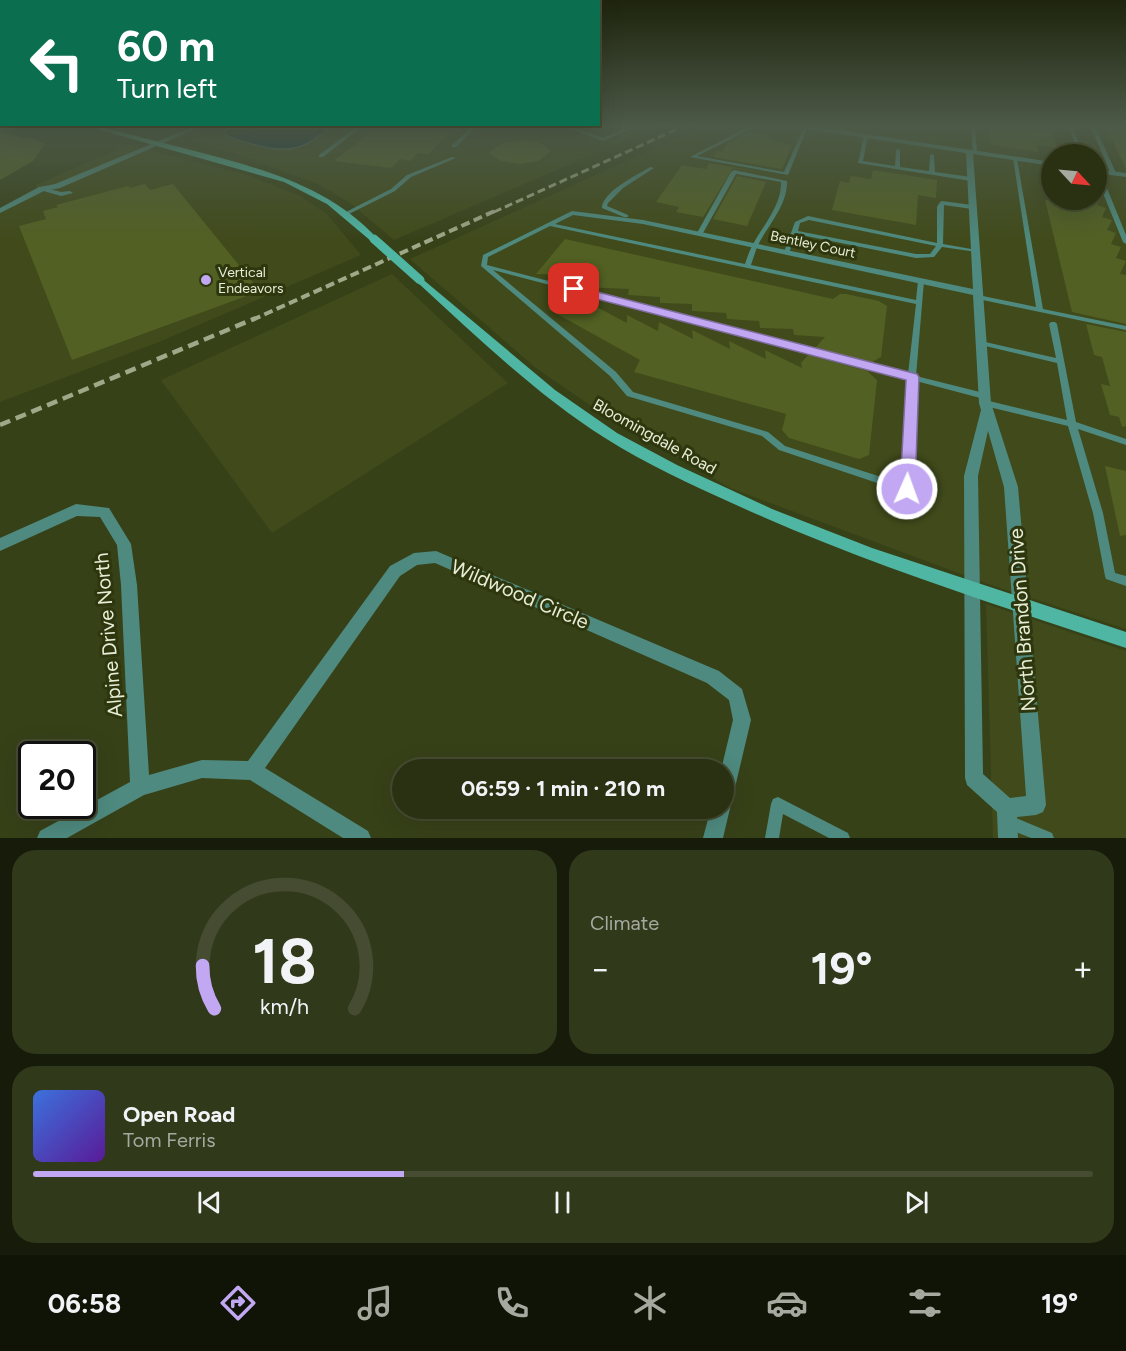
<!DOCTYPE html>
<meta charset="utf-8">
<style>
:root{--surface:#293112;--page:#31391b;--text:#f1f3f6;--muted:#a5a99f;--line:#454c32;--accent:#c2a7f2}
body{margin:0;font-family:Figtree,sans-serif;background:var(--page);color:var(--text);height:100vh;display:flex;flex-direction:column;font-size:22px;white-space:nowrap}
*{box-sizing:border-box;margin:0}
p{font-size:20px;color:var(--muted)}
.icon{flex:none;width:33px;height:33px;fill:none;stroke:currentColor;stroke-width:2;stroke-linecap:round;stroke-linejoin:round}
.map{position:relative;height:838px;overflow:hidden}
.sheet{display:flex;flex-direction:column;gap:12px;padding:12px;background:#171b0a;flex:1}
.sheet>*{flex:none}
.banner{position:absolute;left:0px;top:0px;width:600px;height:126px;box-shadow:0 6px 24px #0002,0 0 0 2px var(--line);background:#0b6e4f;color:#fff;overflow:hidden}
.needle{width:39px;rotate:116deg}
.controls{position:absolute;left:1041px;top:144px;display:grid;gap:12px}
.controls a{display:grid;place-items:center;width:66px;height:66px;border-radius:50%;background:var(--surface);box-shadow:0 6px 24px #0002,0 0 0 2px var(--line);font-size:30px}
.speed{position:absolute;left:18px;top:741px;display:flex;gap:12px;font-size:30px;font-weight:700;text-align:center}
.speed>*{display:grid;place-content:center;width:78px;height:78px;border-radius:50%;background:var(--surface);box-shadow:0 6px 24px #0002,0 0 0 2px var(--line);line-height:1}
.speed .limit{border:3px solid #111;border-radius:9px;background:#fff;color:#111}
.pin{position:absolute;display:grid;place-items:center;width:51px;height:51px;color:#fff;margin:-26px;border-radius:12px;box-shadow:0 3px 9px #0006}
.me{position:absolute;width:66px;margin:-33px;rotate:2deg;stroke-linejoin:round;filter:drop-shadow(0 0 4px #0008)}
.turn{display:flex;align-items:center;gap:21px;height:126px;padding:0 18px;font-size:27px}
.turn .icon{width:78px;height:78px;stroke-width:2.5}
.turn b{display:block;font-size:42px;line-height:51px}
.big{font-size:45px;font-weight:700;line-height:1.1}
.sheet .widget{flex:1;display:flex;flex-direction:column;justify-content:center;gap:9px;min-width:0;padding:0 21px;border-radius:24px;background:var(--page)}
.sheet .dial{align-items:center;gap:0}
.dial svg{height:156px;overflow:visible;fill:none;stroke:var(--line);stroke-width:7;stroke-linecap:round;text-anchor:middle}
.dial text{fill:var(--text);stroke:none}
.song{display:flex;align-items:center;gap:18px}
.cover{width:72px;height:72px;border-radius:9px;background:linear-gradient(135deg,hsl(220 70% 55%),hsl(270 70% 35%))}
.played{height:6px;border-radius:3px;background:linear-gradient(90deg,var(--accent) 35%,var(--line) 35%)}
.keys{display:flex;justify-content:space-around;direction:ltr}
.heat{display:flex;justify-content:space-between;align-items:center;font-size:33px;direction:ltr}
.sheet .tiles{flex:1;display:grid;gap:12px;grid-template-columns:1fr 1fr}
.widget:last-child{grid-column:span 2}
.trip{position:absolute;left:392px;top:759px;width:342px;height:60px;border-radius:30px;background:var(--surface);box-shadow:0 6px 24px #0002,0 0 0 2px var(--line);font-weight:700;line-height:60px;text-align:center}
.dock{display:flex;height:96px;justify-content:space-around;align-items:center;background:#101407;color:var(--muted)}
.dock .icon{width:42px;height:42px}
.dock .active{color:var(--accent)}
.dock b{font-size:27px;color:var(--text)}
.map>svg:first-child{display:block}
</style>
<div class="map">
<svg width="1126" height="838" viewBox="0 0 1126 838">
<rect width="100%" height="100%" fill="#374118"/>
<g fill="#404a1a" fill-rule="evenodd">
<path d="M 119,125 L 661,125 L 394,240 L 350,203 L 318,184 L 233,153 L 168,133 Z"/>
<path d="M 706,125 L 1126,125 L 1126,629 L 985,583 L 730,488 L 594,408 L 536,368 L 410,259 ZM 1052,154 L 1096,154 L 1096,200 L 1052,200 Z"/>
<path d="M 129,145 L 247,175 L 300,196 L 327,214 L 361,255 L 159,342 L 0,402 L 0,213 L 39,191 L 35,185 Z"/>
<path d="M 392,274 L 508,383 L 272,533 L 161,380 Z"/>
<path d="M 986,604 L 1126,651 L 1126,838 L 993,838 Z"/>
</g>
<path fill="#002238" stroke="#455f68" stroke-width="1.5" d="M 235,125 L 334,125 C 325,131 316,139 306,144 C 283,156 250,144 227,136 L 224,132 Z"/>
<g fill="#526023">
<path d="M 379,125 L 458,125 L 428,154 L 418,153 L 410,161 L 400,159 L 391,168 L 334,161 Z"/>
<path d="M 988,125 L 1051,131 L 1057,148 L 1037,145 L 1039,152 L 991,145 Z"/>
<path d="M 1105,125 L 1126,125 L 1126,169 Z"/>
<path d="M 0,132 L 26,139 L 31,138 L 45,144 L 33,161 L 0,180 Z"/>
<path d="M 760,133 L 767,135 L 774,141 L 792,145 L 782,169 L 713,157 L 717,151 L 722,152 L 727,144 L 745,134 Z"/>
<path d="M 522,140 L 539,142 L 551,151 L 538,161 L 519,164 L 500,161 L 489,153 L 500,144 Z"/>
<path d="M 709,163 L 769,174 L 733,168 L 703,217 L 676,212 L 679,207 L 656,202 L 682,165 L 706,169 Z"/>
<path d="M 873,170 L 937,180 L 936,198 L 918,195 L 916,225 L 832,210 L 840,181 L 849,183 L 851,176 L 871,179 Z"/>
<path d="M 737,176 L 766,182 L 747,226 L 713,219 Z"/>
<path d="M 145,184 L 150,190 L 173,184 L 260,291 L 72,360 L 19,226 L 46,219 L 43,211 L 58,207 L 56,205 L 128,186 L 130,188 Z"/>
<path d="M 1045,200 L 1100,200 L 1097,205 L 1106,208 L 1102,217 L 1112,220 L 1107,230 L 1116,233 L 1111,244 L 1121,247 L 1116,258 L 1126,261 L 1120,274 L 1126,275 L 1126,324 L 1072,312 Z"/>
<path d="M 565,239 L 833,299 L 840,294 L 846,294 L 879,301 L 887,306 L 881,357 L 872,362 L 815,348 L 825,337 L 794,335 L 793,329 L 760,328 L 759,321 L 727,319 L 726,313 L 692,311 L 692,304 L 660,303 L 660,297 L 628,295 L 629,289 L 581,287 L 569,284 L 570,275 L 536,274 Z"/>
<path d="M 572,294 L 627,323 L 627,315 L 658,331 L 659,322 L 693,339 L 692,330 L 730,349 L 729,341 L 766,359 L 765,350 L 802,368 L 801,363 L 808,355 L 867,371 L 877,380 L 869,455 L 859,459 L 789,438 L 782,430 L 786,414 L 634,372 L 640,360 L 548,309 Z"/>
<path d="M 1086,324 L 1126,332 L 1126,426 L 1122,427 L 1119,417 L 1110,415 L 1101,384 L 1110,386 L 1102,357 L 1094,355 Z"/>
<path d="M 1105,466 L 1126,471 L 1126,535 L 1120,536 Z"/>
</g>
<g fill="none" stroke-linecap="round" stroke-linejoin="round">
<g fill="#4e8a7f" fill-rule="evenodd">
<path d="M 359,125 L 364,125 L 323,157 L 319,157 L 319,155 Z"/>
<path d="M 474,125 L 478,125 L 456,147 L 452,147 L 452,145 Z"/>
<path d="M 560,125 L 566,125 L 603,138 L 635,125 L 640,125 L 603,141 Z"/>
<path d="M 752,125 L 768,125 L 755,127 L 697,156 L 784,172 L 804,127 L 808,126 L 788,175 L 690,157 Z"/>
<path d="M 840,125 L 844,125 L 842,132 L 840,133 L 838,132 Z"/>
<path d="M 971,125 L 975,125 L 977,153 L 975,154 L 973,153 Z"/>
<path d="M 1068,125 L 1072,125 L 1083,154 L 1079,154 Z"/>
<path d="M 1077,125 L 1095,126 L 1116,173 L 1115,174 L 1111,174 L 1107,165 L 1096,164 L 1096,161 L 1106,162 L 1091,128 Z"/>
<path d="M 864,135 L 868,136 L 863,161 L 895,166 L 896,150 L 898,149 L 900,150 L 900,167 L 929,171 L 930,155 L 932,154 L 934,155 L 935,172 L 971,177 L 974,179 L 971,181 L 858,163 Z"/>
<path d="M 452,157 L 456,158 L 411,177 L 395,191 L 347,215 L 342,214 L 391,189 L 407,175 Z"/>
<path d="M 1013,158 L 1017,159 L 1043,309 L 1126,326 L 1126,330 L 978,299 L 975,297 L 978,295 L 1036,307 Z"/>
<path d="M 650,167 L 654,168 L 623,188 L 608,203 L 607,206 L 628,215 L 628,217 L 624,217 L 602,208 C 602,192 637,175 650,167 Z"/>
<path d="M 734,170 L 787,181 C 788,205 767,226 757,247 C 755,253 753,259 751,265 L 916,300 L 918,281 L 921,279 L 923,280 L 924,281 L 916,376 L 984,393 L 988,396 L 984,399 L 916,381 L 912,489 L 910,492 L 907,493 L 779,450 L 762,436 L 627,396 L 610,376 L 481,266 L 483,255 L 572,211 L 643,220 L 646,222 L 643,224 L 573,215 L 555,224 L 745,264 C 747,258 749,252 752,246 C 762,227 782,205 781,182 L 736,174 L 703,233 L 698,234 L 697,233 L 731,172 ZM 550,226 L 916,304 L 908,374 L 487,265 L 488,257 ZM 493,270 L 908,379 L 903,484 L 785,446 L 768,432 L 633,392 L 616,372 Z"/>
<path d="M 1096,170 L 1100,171 L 1126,235 L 1126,244 L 1123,242 L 1096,176 Z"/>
<path d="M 42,187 L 61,192 L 70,191 L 73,193 L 61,196 L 40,190 L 39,189 Z"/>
<path d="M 942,201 L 972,205 L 975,207 L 972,209 L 944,205 L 943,244 L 977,250 L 977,252 L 942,247 L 934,257 L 916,258 L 796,234 L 789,253 L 785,253 L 784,252 L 795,222 L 808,216 L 937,243 L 937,207 L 940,202 ZM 809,220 L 936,246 L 930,254 L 916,254 L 798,231 L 800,223 Z"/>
<path d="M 1051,322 L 1055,322 L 1057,324 L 1076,422 L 1126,439 L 1126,445 L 1078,429 L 1103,513 L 1115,573 L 1126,576 L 1126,586 L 1106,579 L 1105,576 L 1093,513 L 1068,426 L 985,406 L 981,403 L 985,400 L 1067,420 L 1057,363 L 981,345 L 977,343 L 981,341 L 1056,358 L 1049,324 Z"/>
<path d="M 778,797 L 848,833 L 850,838 L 829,838 L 783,814 L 779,838 L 765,838 L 771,804 L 773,799 Z"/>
<path d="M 1009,815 L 1052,833 L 1054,838 L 1031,838 L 1004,827 L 1002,822 L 1004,817 Z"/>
</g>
<g fill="#4e8a7f" fill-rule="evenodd">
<path d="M 197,125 L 205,125 L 60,188 L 44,191 L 0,213 L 0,208 L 39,187 L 55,184 Z"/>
<path d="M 790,125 L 805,125 L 1052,162 L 1052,166 L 973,154 L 991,403 L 1018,487 L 1046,805 L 1043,812 L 1036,815 L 1017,817 L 1018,838 L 998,838 L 997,812 L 967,785 L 965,778 L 964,476 L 981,410 L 979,403 L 973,295 L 643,224 L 639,222 L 643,220 L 973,289 L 966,153 L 793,127 ZM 988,431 L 1004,487 L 1026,796 L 1010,798 L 983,774 L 978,476 Z"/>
<path d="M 1096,169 L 1126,173 L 1126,177 L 1096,173 Z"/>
<path d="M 76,504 L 109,508 L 131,544 L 137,585 L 149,775 L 202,760 L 248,761 L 390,566 L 414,553 L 436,551 L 719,671 L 742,689 L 751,720 L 723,838 L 703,838 L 711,808 L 723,808 L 723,770 L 721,770 L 733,720 L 729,700 L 707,683 L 435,563 L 417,565 L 400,576 L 265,768 L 368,831 L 371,838 L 343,838 L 250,780 L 202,778 L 144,795 L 67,838 L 37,838 L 40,831 L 130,782 L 121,585 L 117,545 L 100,517 L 77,516 L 0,551 L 0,538 Z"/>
</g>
<g fill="#4fb6a4" fill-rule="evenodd">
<path d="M 83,125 L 93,125 C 127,134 161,142 195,151 C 263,169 329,186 378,239 L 371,241 L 327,204 L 284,182 Z"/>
<path d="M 420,277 L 555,390 L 617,433 L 677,465 L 772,509 L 872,548 L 1126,632 L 1126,648 C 994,604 861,562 734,504 C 690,484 646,464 605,438 C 536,394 477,337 417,282 L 417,278 Z"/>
</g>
<path stroke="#a0a889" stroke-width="3" stroke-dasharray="8 4" stroke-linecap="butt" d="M 494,212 L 686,125"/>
<path stroke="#a0a889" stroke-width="4" stroke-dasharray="9 4.5" stroke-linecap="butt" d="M 252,320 L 497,210"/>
<path stroke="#a0a889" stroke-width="4.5" stroke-dasharray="11 6" stroke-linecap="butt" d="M 0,425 L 256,318"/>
<path stroke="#4fb6a4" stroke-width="9" d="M 374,239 L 420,280"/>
</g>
<linearGradient id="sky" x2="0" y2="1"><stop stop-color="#1e240d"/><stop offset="0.52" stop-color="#4d5a48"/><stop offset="1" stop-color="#4d5a48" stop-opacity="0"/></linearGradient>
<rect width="1126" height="242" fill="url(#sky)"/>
<path fill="#c2a7f2" stroke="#7e6d9d" stroke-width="1.5" d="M 574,286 L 917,374 L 919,377 L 915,489 L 913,493 L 902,493 L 900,489 L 906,380 L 570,292 L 570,287 Z"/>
<circle fill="#c2a7f2" stroke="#2d360d" stroke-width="2" cx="206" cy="280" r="6"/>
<g text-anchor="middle" stroke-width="6" stroke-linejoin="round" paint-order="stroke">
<g font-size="14" fill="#e7eed7" stroke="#2d360d">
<text transform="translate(813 244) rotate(12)" y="5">Bentley Court</text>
</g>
<g font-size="14" fill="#e7eed7" stroke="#2d360d" text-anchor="start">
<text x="218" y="277">Vertical<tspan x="218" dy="16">Endeavors</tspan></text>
</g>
<g font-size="16" fill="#e7eed7" stroke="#2d360d">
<text transform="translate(655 436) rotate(29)" y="6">Bloomingdale Road</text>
</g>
<g font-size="20" fill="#e7eed7" stroke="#2d360d">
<text transform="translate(520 594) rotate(23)" y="7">Wildwood Circle</text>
<text transform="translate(1022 620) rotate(-94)" y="7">North Brandon Drive</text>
<text transform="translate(108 635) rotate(-95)" y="7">Alpine Drive North</text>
</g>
</g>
</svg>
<div class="controls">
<a><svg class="needle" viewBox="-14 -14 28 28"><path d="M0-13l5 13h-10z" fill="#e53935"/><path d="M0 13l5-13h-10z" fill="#a5a99f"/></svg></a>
</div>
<div class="speed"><div class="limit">20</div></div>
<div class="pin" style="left:574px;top:289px;background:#d93025"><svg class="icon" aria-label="arrive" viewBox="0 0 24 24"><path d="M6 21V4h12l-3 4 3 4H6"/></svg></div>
<svg class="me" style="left:907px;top:489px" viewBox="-20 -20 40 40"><circle r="17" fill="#c2a7f2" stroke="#fff" stroke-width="3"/><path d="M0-11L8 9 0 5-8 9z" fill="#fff"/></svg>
<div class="trip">06:59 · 1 min · 210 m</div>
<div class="banner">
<div class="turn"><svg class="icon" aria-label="left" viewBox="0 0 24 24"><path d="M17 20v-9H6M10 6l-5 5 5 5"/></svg><div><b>60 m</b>Turn left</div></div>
</div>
</div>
<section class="sheet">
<div class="tiles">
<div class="widget dial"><svg viewBox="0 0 100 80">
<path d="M14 69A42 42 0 1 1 86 69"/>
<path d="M14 69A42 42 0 0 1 8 47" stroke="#c2a7f2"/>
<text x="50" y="56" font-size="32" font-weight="700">18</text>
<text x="50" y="72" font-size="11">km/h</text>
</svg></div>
<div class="widget"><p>Climate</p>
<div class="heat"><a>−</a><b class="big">19°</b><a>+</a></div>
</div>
<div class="widget">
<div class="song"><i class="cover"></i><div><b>Open Road</b><p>Tom Ferris</p></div></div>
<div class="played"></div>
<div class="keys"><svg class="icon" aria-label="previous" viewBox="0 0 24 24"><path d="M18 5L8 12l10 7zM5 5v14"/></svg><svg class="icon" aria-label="pause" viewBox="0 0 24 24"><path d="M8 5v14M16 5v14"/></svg><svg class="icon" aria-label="next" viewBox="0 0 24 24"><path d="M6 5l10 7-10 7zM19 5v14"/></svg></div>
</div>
</div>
</section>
<nav class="dock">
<b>06:58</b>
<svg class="icon active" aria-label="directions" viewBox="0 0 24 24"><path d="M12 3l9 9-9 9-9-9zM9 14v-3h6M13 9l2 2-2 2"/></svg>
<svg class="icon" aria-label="music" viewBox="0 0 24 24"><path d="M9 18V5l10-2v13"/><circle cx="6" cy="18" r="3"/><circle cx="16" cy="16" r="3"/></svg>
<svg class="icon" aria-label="phone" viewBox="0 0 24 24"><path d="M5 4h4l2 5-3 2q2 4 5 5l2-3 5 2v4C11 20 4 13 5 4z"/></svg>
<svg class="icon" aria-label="climate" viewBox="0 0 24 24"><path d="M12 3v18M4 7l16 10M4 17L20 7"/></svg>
<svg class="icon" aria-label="car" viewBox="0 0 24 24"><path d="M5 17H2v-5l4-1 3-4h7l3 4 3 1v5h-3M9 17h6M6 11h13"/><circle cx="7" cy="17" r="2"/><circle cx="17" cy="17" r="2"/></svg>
<svg class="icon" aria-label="filters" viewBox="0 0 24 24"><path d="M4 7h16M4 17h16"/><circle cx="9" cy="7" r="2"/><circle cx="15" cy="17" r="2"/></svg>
<b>19°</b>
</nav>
